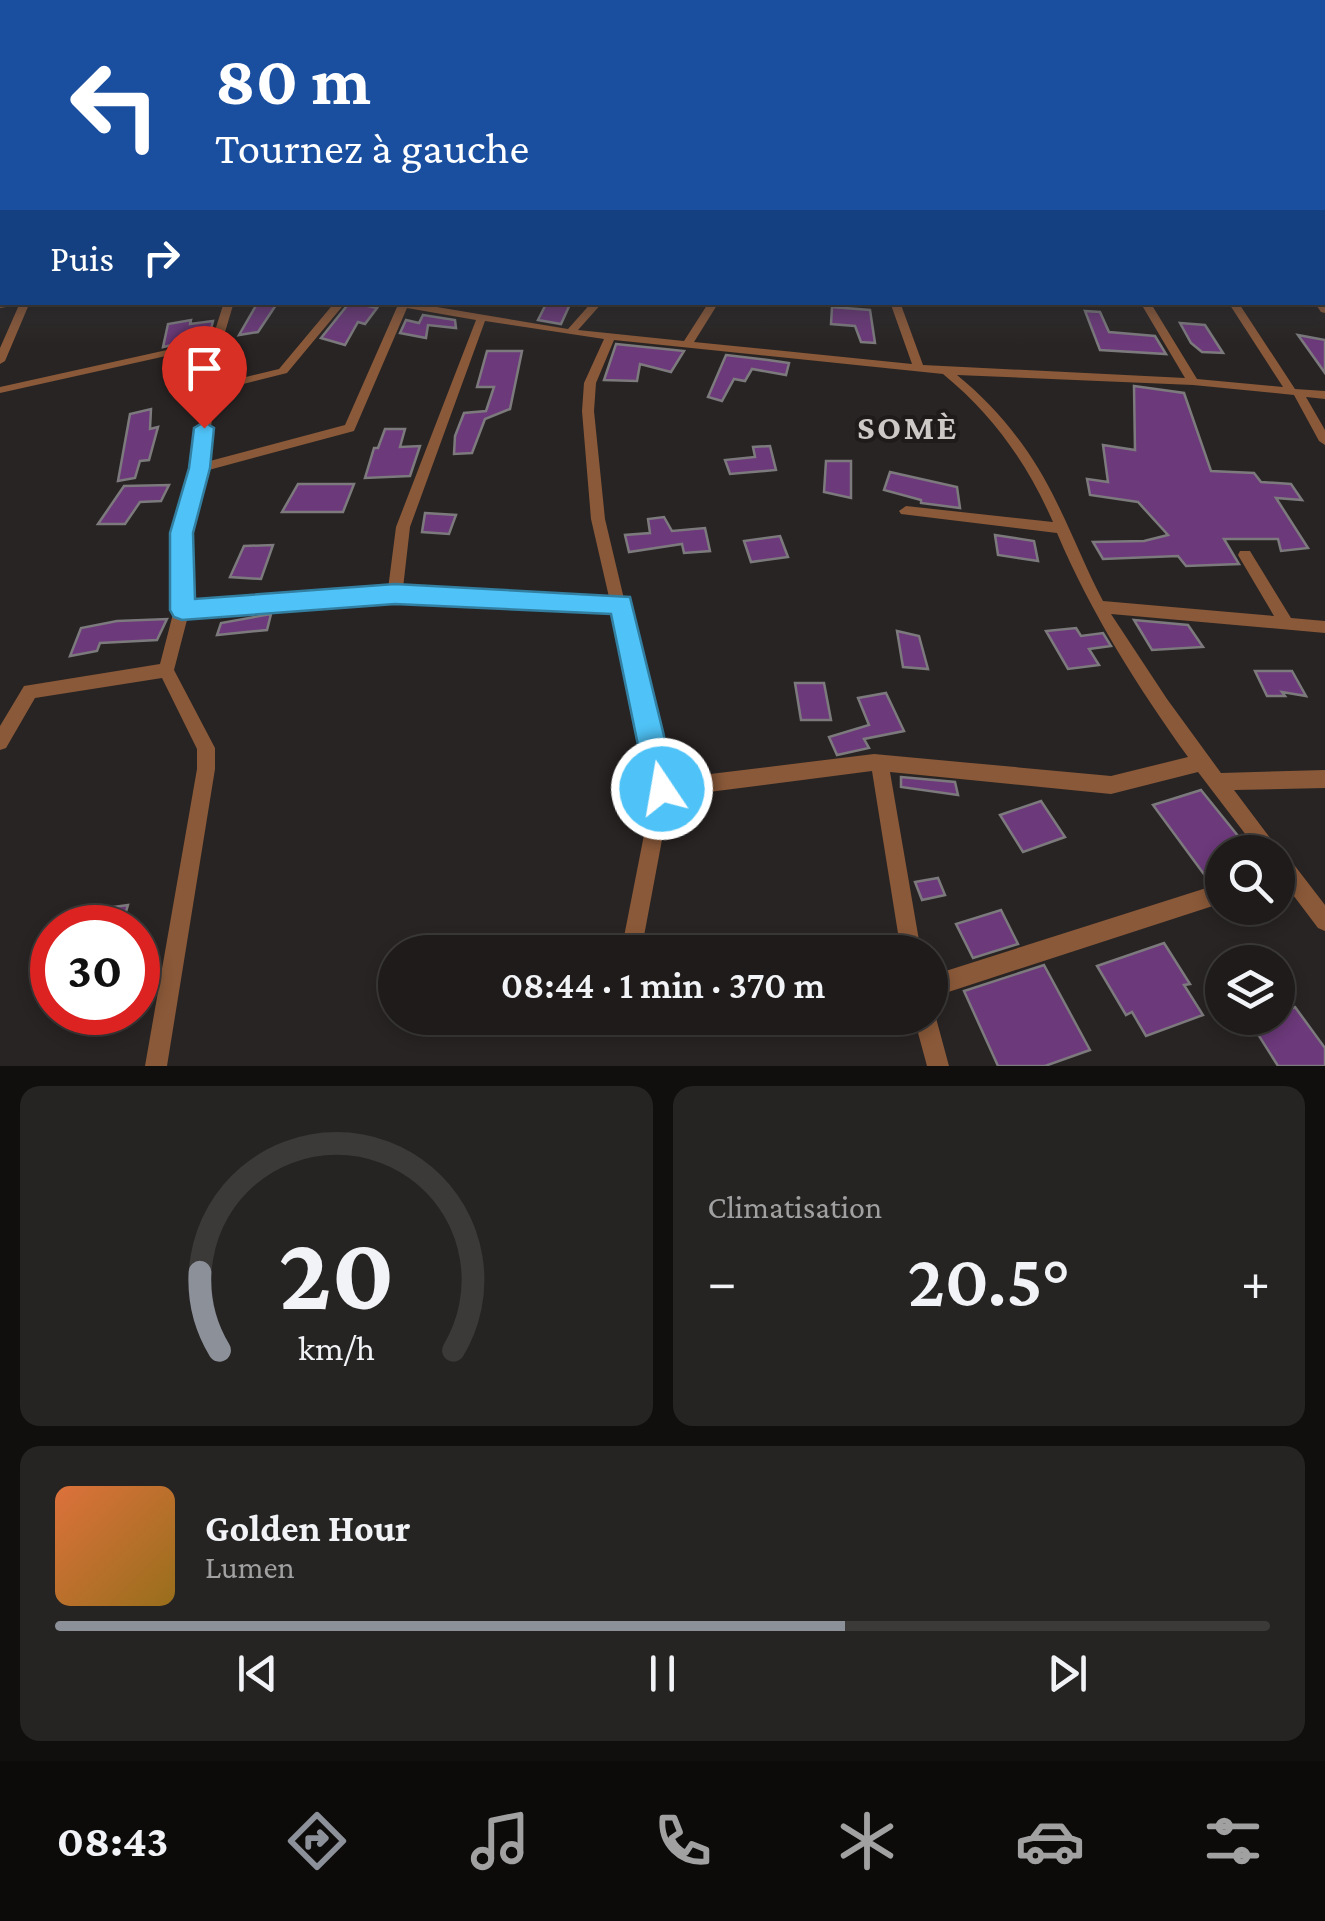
<!DOCTYPE html>
<html lang="fr">
<meta charset="utf-8">
<style>
:root{--surface:#1e1b1a;--page:#262423;--text:#f1f3f6;--muted:#a1a1a2;--line:#3c3939;--accent:#8c9099}
body{margin:0;font-family:"Crimson Pro",serif;background:var(--page);color:var(--text);height:100vh;display:flex;flex-direction:column;font-size:38px;white-space:nowrap}
*{box-sizing:border-box;margin:0}
p{font-size:32px;color:var(--muted)}
.icon{flex:none;width:55px;height:55px;fill:none;stroke:currentColor;stroke-width:2;stroke-linecap:round;stroke-linejoin:round}
.map{position:relative;height:1066px;overflow:hidden}
.panel{display:flex;flex-direction:column;gap:20px;padding:20px;background:#100f0e;flex:1}
.panel>*{flex:none}
.guide{position:absolute;left:0px;top:0px;width:1325px;height:305px;box-shadow:0 5px 15px #0003,0 0 0 2px var(--line);background:#1a4fa0;color:#fff;overflow:hidden}
.tools{position:absolute;left:1205px;top:835px;display:grid;gap:20px}
.tools a{display:grid;place-items:center;width:90px;height:90px;border-radius:50%;background:var(--surface);box-shadow:0 5px 15px #0003,0 0 0 2px var(--line);font-size:50px}
.speed{position:absolute;left:30px;top:905px;display:flex;gap:20px;font-size:50px;font-weight:700;text-align:center}
.speed>*{display:grid;place-content:center;width:130px;height:130px;border-radius:50%;background:var(--surface);box-shadow:0 5px 15px #0003,0 0 0 2px var(--line);line-height:1}
.speed .limit{border:15px solid #d22;background:#fff;color:#111}
.pin{position:absolute;display:grid;place-items:center;width:85px;height:85px;color:#fff;margin:-102px -42px;border-radius:50% 50% 50% 0;rotate:-45deg;box-shadow:0 0 10px #0007}
.pin .icon{rotate:45deg}
.me{position:absolute;width:110px;margin:-55px;rotate:348deg;stroke-linejoin:round;filter:drop-shadow(0 0 8px #0008)}
.turn{display:flex;align-items:center;gap:35px;height:210px;padding:0 50px;font-size:45px}
.turn .icon{width:130px;height:130px;stroke-width:2.5}
.turn b{display:block;font-size:70px;line-height:85px}
.then{display:flex;align-items:center;height:95px;padding:0 50px;background:#0003;gap:20px;font-size:38px}
.big{font-size:75px;font-weight:600;line-height:1.1}
.panel .tile{flex:1;display:flex;flex-direction:column;justify-content:center;gap:15px;min-width:0;padding:0 35px;border-radius:20px;background:var(--page)}
.panel .dial{align-items:center;gap:0}
.dial svg{height:260px;overflow:visible;fill:none;stroke:var(--line);stroke-width:7;stroke-linecap:round;text-anchor:middle}
.dial text{fill:var(--text);stroke:none}
.song{display:flex;align-items:center;gap:30px}
.cover{width:120px;height:120px;border-radius:15px;background:linear-gradient(135deg,hsl(20 70% 55%),hsl(40 70% 35%))}
.played{height:10px;border-radius:5px;background:linear-gradient(90deg,var(--accent) 65%,var(--line) 65%)}
.keys{display:flex;justify-content:space-around;direction:ltr}
.heat{display:flex;justify-content:space-between;align-items:center;font-size:55px;direction:ltr}
.panel .tiles{flex:1;display:grid;gap:20px;grid-template-columns:1fr 1fr}
.tile:last-child{grid-column:span 2}
.trip{position:absolute;left:378px;top:935px;width:570px;height:100px;border-radius:50px;background:var(--surface);box-shadow:0 5px 15px #0003,0 0 0 2px var(--line);font-weight:600;line-height:100px;text-align:center}
.dock{display:flex;height:160px;justify-content:space-around;align-items:center;background:#0c0b0a;color:var(--muted)}
.dock .icon{width:70px;height:70px}
.dock .on{color:var(--accent)}
.dock b{font-size:45px;color:var(--text)}
.map>svg:first-child{display:block}
</style>
<div class="map">
<svg width="1325" height="1066" viewBox="0 0 1325 1066">
<rect width="100%" height="100%" fill="#282423"/>
<g fill="#6c397a" stroke="#7c7a7d" stroke-width="2.5">
<path d="M 258,302 L 278,302 L 258,332 L 239,335 Z"/>
<path d="M 350,302 L 377,308 L 365,324 L 358,322 L 345,345 L 321,338 Z"/>
<path d="M 547,302 L 571,302 L 561,324 L 538,320 Z"/>
<path d="M 832,307 L 870,310 L 875,343 L 861,342 L 855,326 L 831,324 Z"/>
<path d="M 1085,311 L 1100,312 L 1109,332 L 1155,336 L 1166,354 L 1100,350 Z"/>
<path d="M 423,315 L 455,320 L 456,328 L 428,325 L 426,338 L 400,333 L 406,320 L 419,323 Z"/>
<path d="M 191,320 L 190,324 L 213,321 L 209,337 L 163,347 L 168,324 Z"/>
<path d="M 1180,323 L 1205,325 L 1223,353 L 1202,352 L 1191,343 Z"/>
<path d="M 1298,335 L 1325,340 L 1325,373 Z"/>
<path d="M 616,344 L 684,351 L 671,372 L 640,364 L 637,381 L 604,380 Z"/>
<path d="M 487,351 L 522,351 L 510,409 L 485,419 L 472,453 L 454,454 L 455,436 L 464,413 L 486,411 L 494,387 L 477,387 Z"/>
<path d="M 726,355 L 768,360 L 789,363 L 786,375 L 752,369 L 745,381 L 734,379 L 722,401 L 708,397 Z"/>
<path d="M 1134,386 L 1184,393 L 1211,471 L 1254,473 L 1261,482 L 1291,484 L 1302,500 L 1276,498 L 1308,548 L 1281,551 L 1278,539 L 1224,539 L 1239,564 L 1186,566 L 1178,556 L 1103,559 L 1093,542 L 1144,541 L 1168,535 L 1138,502 L 1090,495 L 1087,479 L 1108,482 L 1103,445 L 1135,450 Z"/>
<path d="M 151,409 L 150,429 L 158,427 L 149,460 L 140,461 L 135,478 L 118,481 L 130,414 Z"/>
<path d="M 385,429 L 405,429 L 400,447 L 420,446 L 410,476 L 365,478 L 374,448 L 378,448 Z"/>
<path d="M 770,446 L 776,470 L 730,474 L 725,460 L 755,457 L 753,447 Z"/>
<path d="M 826,461 L 851,461 L 851,498 L 824,492 Z"/>
<path d="M 890,472 L 957,487 L 960,508 L 921,503 L 921,500 L 884,490 Z"/>
<path d="M 298,484 L 354,484 L 343,512 L 282,512 Z"/>
<path d="M 169,485 L 161,501 L 140,502 L 125,524 L 98,524 L 124,486 Z"/>
<path d="M 425,513 L 456,515 L 449,534 L 422,532 Z"/>
<path d="M 664,517 L 672,531 L 705,528 L 710,551 L 684,553 L 682,544 L 629,552 L 625,535 L 650,533 L 648,519 Z"/>
<path d="M 995,535 L 1034,541 L 1038,561 L 998,555 Z"/>
<path d="M 780,536 L 788,557 L 751,562 L 744,541 Z"/>
<path d="M 273,545 L 261,579 L 230,577 L 244,546 Z"/>
<path d="M 271,614 L 267,630 L 217,635 L 221,623 Z"/>
<path d="M 167,619 L 157,640 L 100,643 L 97,651 L 70,656 L 81,628 L 117,621 Z"/>
<path d="M 1134,620 L 1188,625 L 1203,647 L 1152,650 Z"/>
<path d="M 1076,628 L 1081,636 L 1103,633 L 1111,646 L 1089,649 L 1099,665 L 1068,669 L 1046,631 Z"/>
<path d="M 897,631 L 919,636 L 928,669 L 903,667 Z"/>
<path d="M 1255,671 L 1292,671 L 1306,696 L 1282,692 L 1285,696 L 1267,696 Z"/>
<path d="M 795,683 L 824,683 L 831,720 L 801,720 Z"/>
<path d="M 886,693 L 904,731 L 864,739 L 869,748 L 837,755 L 829,737 L 869,725 L 858,698 Z"/>
<path d="M 901,777 L 955,782 L 958,795 L 901,787 Z"/>
<path d="M 1201,790 L 1251,852 L 1222,852 L 1222,876 L 1209,881 L 1153,805 Z"/>
<path d="M 1041,801 L 1065,837 L 1023,852 L 1000,815 Z"/>
<path d="M 938,878 L 945,895 L 922,900 L 915,882 Z"/>
<path d="M 128,905 L 121,928 L 66,928 L 71,913 Z"/>
<path d="M 1001,910 L 1018,944 L 973,958 L 956,924 Z"/>
<path d="M 1164,943 L 1190,984 L 1184,985 L 1203,1015 L 1146,1036 L 1132,1012 L 1126,1015 L 1097,966 Z"/>
<path d="M 1044,965 L 1090,1050 L 1045,1066 L 998,1066 L 964,991 Z"/>
<path d="M 1295,1007 L 1325,1048 L 1325,1066 L 1278,1066 L 1254,1028 Z"/>
</g>
<g fill="none" stroke-linecap="round" stroke-linejoin="round">
<g fill="#8a5939" fill-rule="evenodd">
<rect x="0" y="196" width="2" height="3"/>
<path d="M 1322,300 L 1325,303 L 1325,313 L 1321,312 L 1314,302 L 1322,302 Z"/>
<path d="M 0,302 L 30,302 L 5,361 L 0,364 L 0,348 L 19,305 L 0,308 Z"/>
<path d="M 224,302 L 234,302 L 222,342 L 217,384 L 279,369 L 335,302 L 346,302 L 287,373 L 216,391 L 206,462 L 345,425 L 397,307 L 381,302 L 407,302 L 568,329 L 592,302 L 603,302 L 578,330 L 684,341 L 709,302 L 719,302 L 694,342 L 912,364 L 890,302 L 900,302 L 923,365 L 1185,378 L 1140,302 L 1150,302 L 1197,379 L 1283,387 L 1228,302 L 1238,302 L 1295,389 L 1325,391 L 1325,399 L 1306,397 L 1325,430 L 1325,445 L 1319,441 L 1294,395 L 1193,385 L 957,375 C 1000,410 1033,453 1057,503 C 1073,535 1086,569 1103,601 L 1274,616 L 1238,555 L 1240,551 L 1250,551 L 1291,618 L 1325,621 L 1325,633 L 1111,614 L 1167,699 L 1221,773 L 1325,770 L 1325,788 L 1234,790 L 1280,851 L 1285,853 L 1325,905 L 1325,931 L 1318,928 L 1278,875 L 1278,852 L 1259,852 L 1198,772 L 1111,794 L 890,772 L 921,952 L 901,952 L 872,771 L 670,797 L 641,952 L 621,952 L 653,789 L 612,610 L 395,600 L 188,616 L 174,670 L 215,748 L 215,769 L 167,1066 L 145,1066 L 197,769 L 197,749 L 162,678 L 35,698 L 6,748 L 0,750 L 0,726 L 24,686 L 160,664 L 174,610 L 175,533 L 193,468 L 211,346 L 0,393 L 0,387 L 212,340 ZM 407,308 L 476,320 L 396,527 L 388,589 L 189,603 L 189,533 L 205,471 L 354,431 ZM 485,321 L 604,339 L 584,383 L 582,411 L 591,519 L 609,597 L 403,588 L 410,527 ZM 614,340 L 943,374 C 993,415 1027,463 1053,522 L 906,506 L 899,511 L 901,514 L 1057,533 C 1091,613 1137,686 1188,757 L 1111,776 L 874,754 L 669,779 L 627,608 L 628,604 L 624,599 L 605,519 L 594,411 L 596,383 Z"/>
<path d="M 1222,883 L 1222,903 L 930,998 L 930,976 Z"/>
<path d="M 930,1009 L 936,1018 L 949,1066 L 927,1066 L 914,1018 L 930,1018 Z"/>
<path d="M 608,1018 L 630,1018 L 626,1029 L 618,1032 L 610,1029 Z"/>
</g>
</g>
<linearGradient id="sky" x2="0" y2="1"><stop stop-color="#161413"/><stop offset="0.57" stop-color="#424550"/><stop offset="1" stop-color="#424550" stop-opacity="0"/></linearGradient>
<rect width="1325" height="345" fill="url(#sky)"/>
<path fill="#4fc3f7" stroke="#337fa1" stroke-width="2.5" d="M 204,422 L 214,428 L 210,468 L 193,533 L 195,599 L 395,584 L 630,597 L 677,789 L 673,799 L 662,803 L 651,799 L 647,789 L 611,614 L 395,604 L 182,620 L 174,617 L 170,610 L 170,533 L 189,468 L 194,428 Z"/>
<g text-anchor="middle" stroke-width="8" stroke-linejoin="round" paint-order="stroke">
<g font-size="35" font-weight="bold" letter-spacing="2.5" fill="#cdc9c7" stroke="#1e1b1a">
<text x="908" y="439">SOMÈ</text>
</g>
</g>
</svg>
<div class="tools">
<a><svg class="icon" aria-label="search" viewBox="0 0 24 24"><circle cx="10" cy="10" r="6"/><path d="M15 15l6 6"/></svg></a>
<a><svg class="icon" aria-label="layers" viewBox="0 0 24 24"><path d="M12 4l9 5-9 5-9-5zM3 14l9 5 9-5"/></svg></a>
</div>
<div class="speed"><div class="limit">30</div></div>
<div class="pin" style="left:204px;top:428px;background:#d93025"><svg class="icon" aria-label="arrive" viewBox="0 0 24 24"><path d="M6 21V4h12l-3 4 3 4H6"/></svg></div>
<svg class="me" style="left:662px;top:789px" viewBox="-20 -20 40 40"><circle r="17" fill="#4fc3f7" stroke="#fff" stroke-width="3"/><path d="M0-11L8 9 0 5-8 9z" fill="#fff"/></svg>
<div class="trip">08:44 · 1 min · 370 m</div>
<div class="guide">
<div class="turn"><svg class="icon" aria-label="left" viewBox="0 0 24 24"><path d="M17 20v-9H6M10 6l-5 5 5 5"/></svg><div><b>80 m</b>Tournez à gauche</div></div>
<div class="then">Puis<svg class="icon" aria-label="right" viewBox="0 0 24 24"><path d="M7 20v-9h11M14 6l5 5-5 5"/></svg></div>
</div>
</div>
<section class="panel">
<div class="tiles">
<div class="tile dial"><svg viewBox="0 0 100 80">
<path d="M14 69A42 42 0 1 1 86 69"/>
<path d="M14 69A42 42 0 0 1 8 45" stroke="#8c9099"/>
<text x="50" y="56" font-size="32" font-weight="700">20</text>
<text x="50" y="72" font-size="11">km/h</text>
</svg></div>
<div class="tile"><p>Climatisation</p>
<div class="heat"><a>−</a><b class="big">20.5°</b><a>+</a></div>
</div>
<div class="tile">
<div class="song"><i class="cover"></i><div><b>Golden Hour</b><p>Lumen</p></div></div>
<div class="played"></div>
<div class="keys"><svg class="icon" aria-label="previous" viewBox="0 0 24 24"><path d="M18 5L8 12l10 7zM5 5v14"/></svg><svg class="icon" aria-label="pause" viewBox="0 0 24 24"><path d="M8 5v14M16 5v14"/></svg><svg class="icon" aria-label="next" viewBox="0 0 24 24"><path d="M6 5l10 7-10 7zM19 5v14"/></svg></div>
</div>
</div>
</section>
<nav class="dock">
<b>08:43</b>
<svg class="icon on" aria-label="directions" viewBox="0 0 24 24"><path d="M12 3l9 9-9 9-9-9zM9 14v-3h6M13 9l2 2-2 2"/></svg>
<svg class="icon" aria-label="music" viewBox="0 0 24 24"><path d="M9 18V5l10-2v13"/><circle cx="6" cy="18" r="3"/><circle cx="16" cy="16" r="3"/></svg>
<svg class="icon" aria-label="phone" viewBox="0 0 24 24"><path d="M5 4h4l2 5-3 2q2 4 5 5l2-3 5 2v4C11 20 4 13 5 4z"/></svg>
<svg class="icon" aria-label="climate" viewBox="0 0 24 24"><path d="M12 3v18M4 7l16 10M4 17L20 7"/></svg>
<svg class="icon" aria-label="car" viewBox="0 0 24 24"><path d="M5 17H2v-5l4-1 3-4h7l3 4 3 1v5h-3M9 17h6M6 11h13"/><circle cx="7" cy="17" r="2"/><circle cx="17" cy="17" r="2"/></svg>
<svg class="icon" aria-label="filters" viewBox="0 0 24 24"><path d="M4 7h16M4 17h16"/><circle cx="9" cy="7" r="2"/><circle cx="15" cy="17" r="2"/></svg>
</nav>
